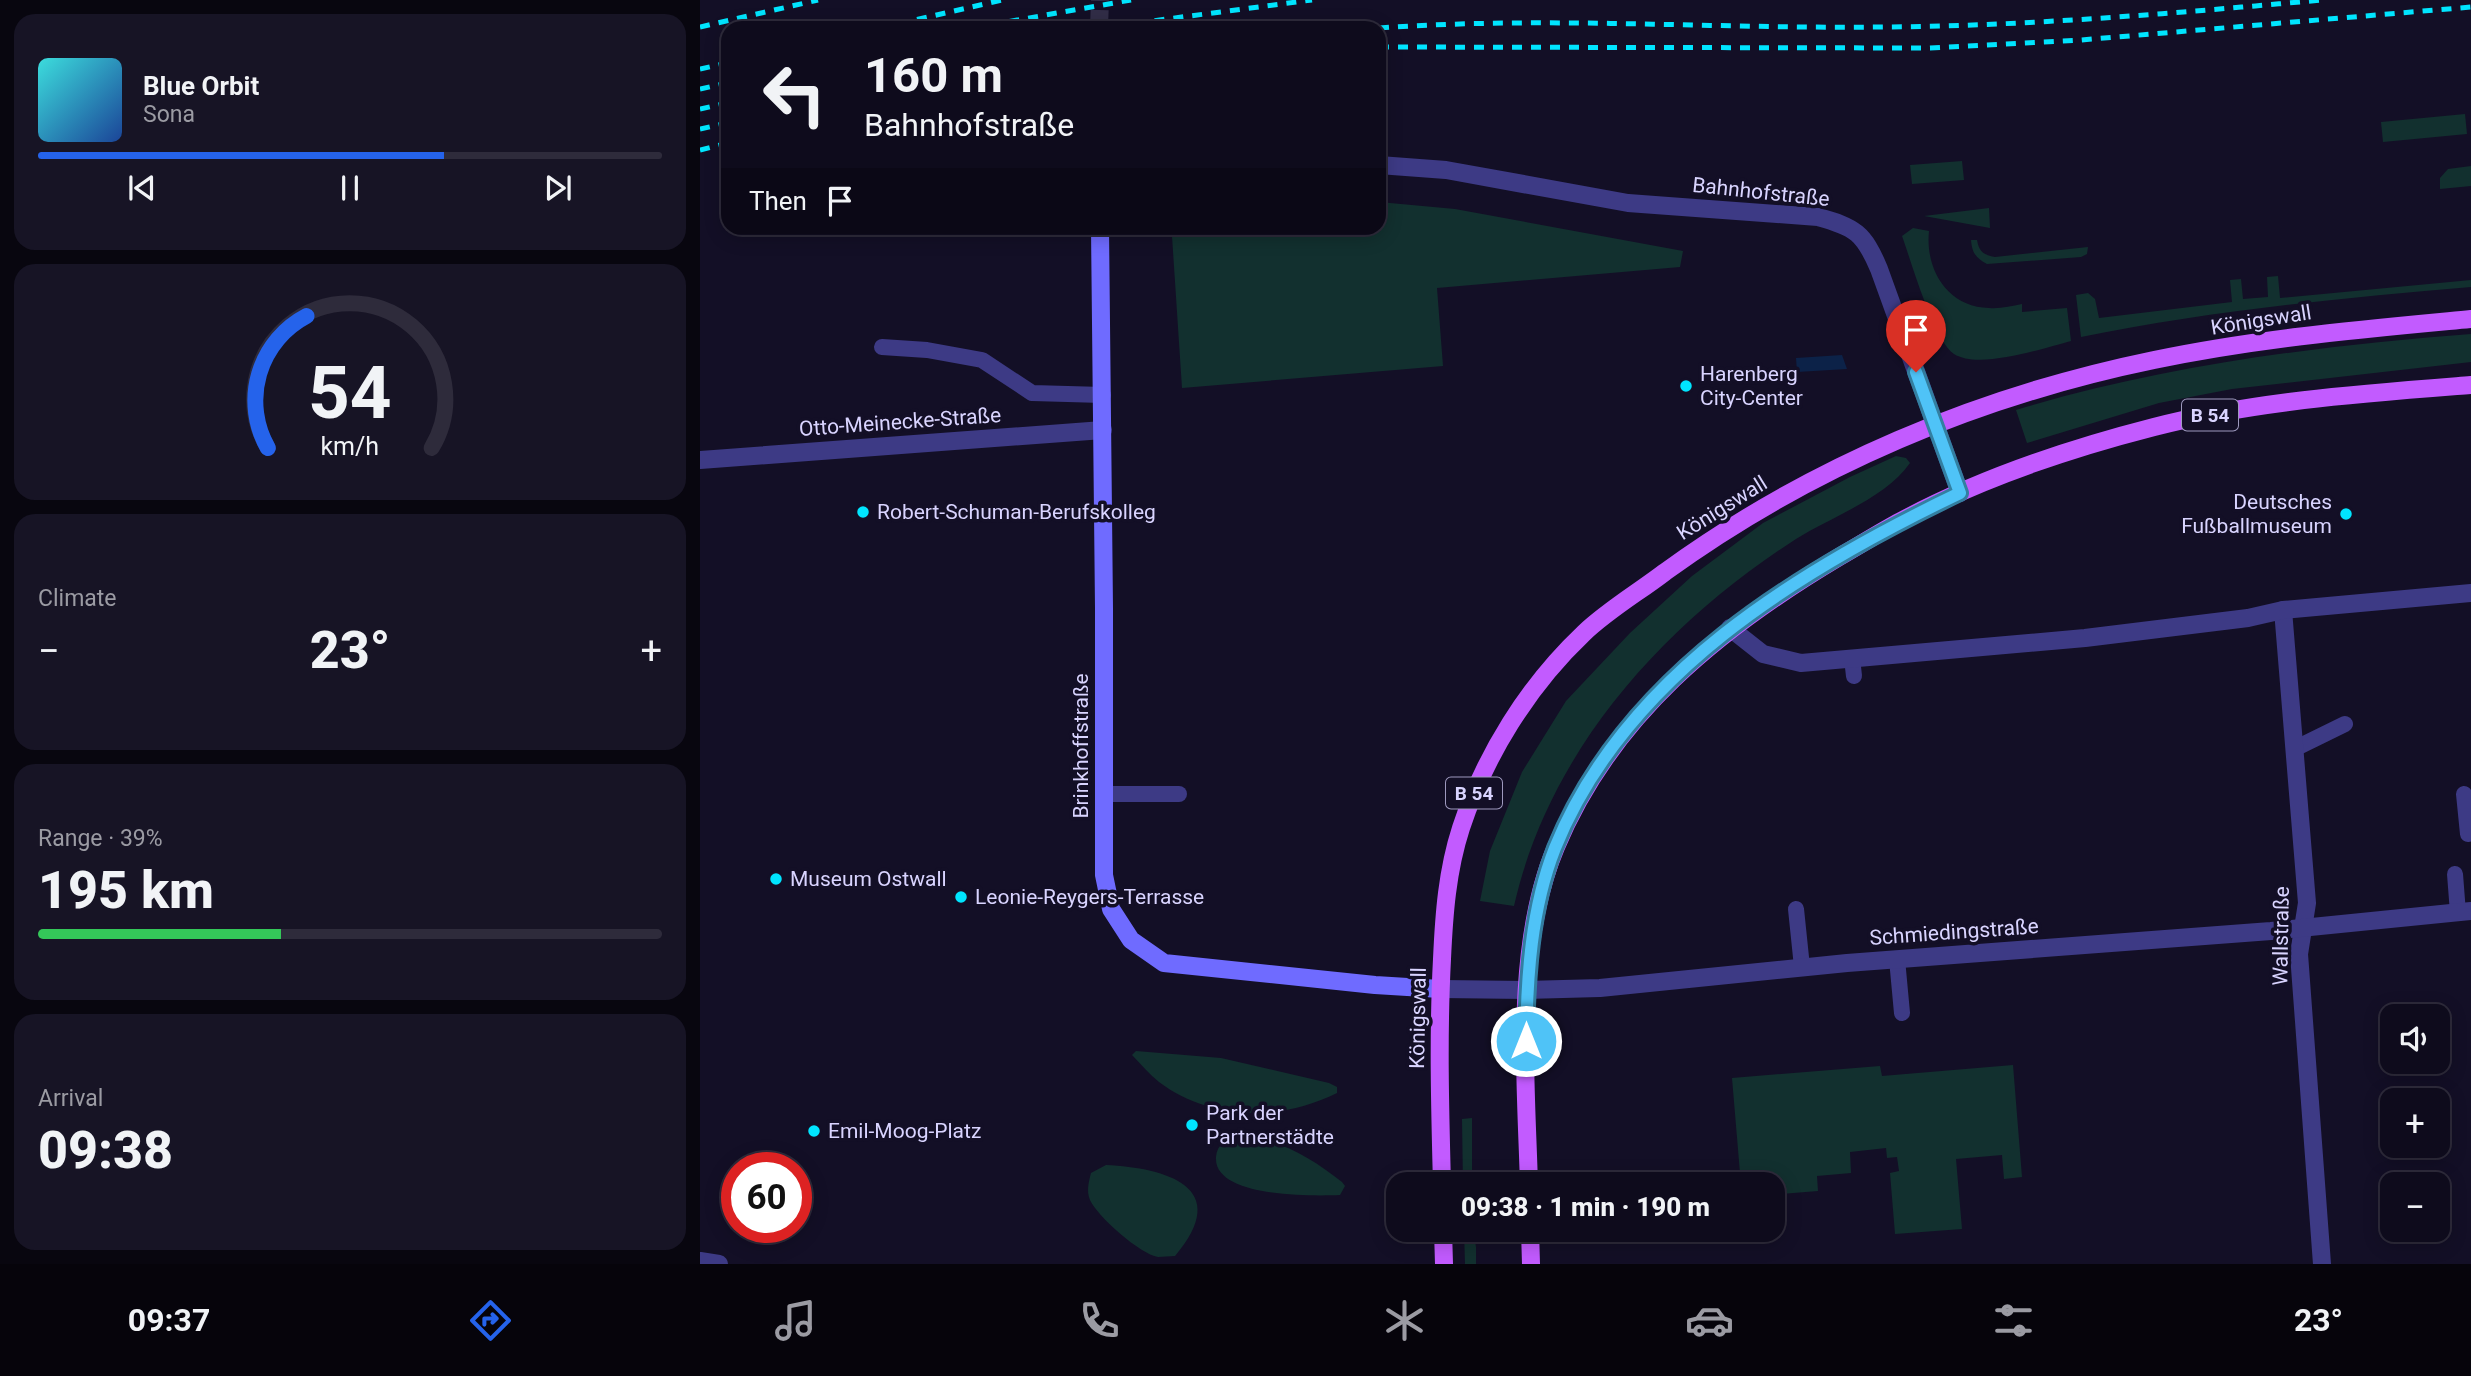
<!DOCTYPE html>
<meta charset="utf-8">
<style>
:root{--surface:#0e0b1c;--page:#171425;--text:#f1f3f6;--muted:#9b9ba3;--line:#2e2b3b;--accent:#2563eb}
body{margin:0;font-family:Roboto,sans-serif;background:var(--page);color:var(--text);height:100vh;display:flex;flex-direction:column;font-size:26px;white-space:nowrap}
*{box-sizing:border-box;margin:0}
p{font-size:23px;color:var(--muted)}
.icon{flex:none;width:38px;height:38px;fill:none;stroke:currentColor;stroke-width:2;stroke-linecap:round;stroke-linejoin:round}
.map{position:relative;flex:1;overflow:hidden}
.panel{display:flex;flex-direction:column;gap:14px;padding:14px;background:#08060f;width:700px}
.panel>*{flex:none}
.guide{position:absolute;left:21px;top:21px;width:665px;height:214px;border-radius:21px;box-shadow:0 4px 18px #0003,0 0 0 2px var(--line);background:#0e0b1c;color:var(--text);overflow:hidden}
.buttons{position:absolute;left:1680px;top:1004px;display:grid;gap:14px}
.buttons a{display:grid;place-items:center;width:70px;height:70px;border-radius:14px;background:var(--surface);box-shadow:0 4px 18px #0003,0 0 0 2px var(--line);font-size:35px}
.speed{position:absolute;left:21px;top:1152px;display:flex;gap:14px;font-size:35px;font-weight:700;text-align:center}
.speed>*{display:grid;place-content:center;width:91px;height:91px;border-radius:50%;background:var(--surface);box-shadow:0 4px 18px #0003,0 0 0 2px var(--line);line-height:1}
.speed .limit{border:10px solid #d22;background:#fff;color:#111}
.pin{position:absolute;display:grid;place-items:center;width:60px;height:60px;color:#fff;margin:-72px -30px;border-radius:50% 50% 50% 0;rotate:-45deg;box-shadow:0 0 7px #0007}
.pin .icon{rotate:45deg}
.me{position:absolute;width:77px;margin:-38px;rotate:0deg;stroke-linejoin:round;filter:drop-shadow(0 0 5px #0008)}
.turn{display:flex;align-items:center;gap:24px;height:147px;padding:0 28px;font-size:32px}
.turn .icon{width:91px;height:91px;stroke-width:2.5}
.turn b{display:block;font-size:49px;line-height:60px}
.then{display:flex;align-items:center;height:66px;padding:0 28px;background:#0003;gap:14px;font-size:26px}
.big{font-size:52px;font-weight:800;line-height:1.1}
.panel .widget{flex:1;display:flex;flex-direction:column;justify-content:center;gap:10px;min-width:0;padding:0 24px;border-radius:21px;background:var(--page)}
.panel .dial{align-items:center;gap:0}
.dial svg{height:182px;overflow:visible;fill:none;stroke:var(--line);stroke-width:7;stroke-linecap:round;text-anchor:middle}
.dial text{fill:var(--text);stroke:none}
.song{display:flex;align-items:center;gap:21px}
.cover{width:84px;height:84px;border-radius:10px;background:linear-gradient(135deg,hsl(180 70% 55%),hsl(220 70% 35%))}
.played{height:7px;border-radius:4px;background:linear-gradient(90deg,var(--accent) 65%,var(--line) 65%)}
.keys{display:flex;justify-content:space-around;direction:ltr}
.heat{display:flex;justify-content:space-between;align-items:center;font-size:38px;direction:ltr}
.charge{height:10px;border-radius:5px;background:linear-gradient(90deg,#34c759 39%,var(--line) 0)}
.trip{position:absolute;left:686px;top:1172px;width:399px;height:70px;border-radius:21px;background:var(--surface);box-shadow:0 4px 18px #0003,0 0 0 2px var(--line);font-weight:800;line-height:70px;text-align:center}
.tabs{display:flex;height:112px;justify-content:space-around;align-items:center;background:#06040b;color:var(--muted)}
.tabs .icon{width:49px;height:49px}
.tabs .selected{color:var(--accent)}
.tabs b{font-size:32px;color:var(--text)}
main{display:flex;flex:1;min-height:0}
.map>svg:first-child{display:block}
</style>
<main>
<section class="panel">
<div class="widget">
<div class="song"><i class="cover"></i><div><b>Blue Orbit</b><p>Sona</p></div></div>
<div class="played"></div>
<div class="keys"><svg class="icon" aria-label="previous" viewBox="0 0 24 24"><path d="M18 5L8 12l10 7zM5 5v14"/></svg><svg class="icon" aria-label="pause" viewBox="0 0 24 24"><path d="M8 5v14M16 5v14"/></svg><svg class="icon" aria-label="next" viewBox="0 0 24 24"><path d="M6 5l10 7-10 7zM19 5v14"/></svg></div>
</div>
<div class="widget dial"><svg viewBox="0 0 100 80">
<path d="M14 69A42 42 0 1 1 86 69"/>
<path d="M14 69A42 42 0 0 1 31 11" stroke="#2563eb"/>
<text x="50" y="56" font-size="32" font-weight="700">54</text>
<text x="50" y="72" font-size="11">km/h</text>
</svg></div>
<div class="widget"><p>Climate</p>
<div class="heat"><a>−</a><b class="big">23°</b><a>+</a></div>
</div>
<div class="widget"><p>Range · 39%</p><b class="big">195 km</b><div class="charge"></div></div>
<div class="widget"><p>Arrival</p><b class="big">09:38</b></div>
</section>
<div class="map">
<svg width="1771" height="1264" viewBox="0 0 1771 1264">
<rect width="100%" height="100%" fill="#130f26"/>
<g fill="#12302f">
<path d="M 1765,114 L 1767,134 L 1683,142 L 1681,122 Z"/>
<path d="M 1262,161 L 1264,180 L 1212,184 L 1210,165 Z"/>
<path d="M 1771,166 L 1771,186 L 1740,189 L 1740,178 L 1748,169 Z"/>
<path d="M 679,202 L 755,209 L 983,251 L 980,267 L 737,288 L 743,366 L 482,388 L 472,236 L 475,228 L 553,228 L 554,232 L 591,231 L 591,228 L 679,228 Z"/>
<path d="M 1289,208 L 1290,228 L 1224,216 Z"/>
<path d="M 1213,228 L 1229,231 C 1225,269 1247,307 1289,308 C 1300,309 1311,306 1322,304 L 1322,312 L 1367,308 L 1371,341 C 1344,348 1279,370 1254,354 C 1234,341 1211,261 1202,236 Z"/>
<path d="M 1271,240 L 1277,240 C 1279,252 1284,255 1295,257 L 1388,247 L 1387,254 L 1381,257 L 1287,264 C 1276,258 1272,253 1271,240 Z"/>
<path d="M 1578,276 L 1580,298 L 1771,280 L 1771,287 C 1640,298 1509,311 1381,337 L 1376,295 L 1388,293 L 1395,299 L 1399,318 L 1532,302 L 1530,280 L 1541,279 L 1543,299 L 1568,297 L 1567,277 Z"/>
<path d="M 1771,334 L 1771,362 L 1532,389 L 1459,403 L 1327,443 L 1316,410 C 1465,365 1617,346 1771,334 Z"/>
<path d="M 1196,456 L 1206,458 L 1210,463 C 1186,498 1131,517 1096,539 C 964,624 849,750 814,906 L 780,901 L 790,851 L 822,772 L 866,701 L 930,633 L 992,576 L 1063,523 L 1150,477 Z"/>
<path d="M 436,1051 L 521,1058 L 629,1083 L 637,1087 L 637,1093 C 581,1121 511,1121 459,1082 C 449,1074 441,1064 432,1055 Z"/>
<path d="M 1313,1065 L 1322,1177 L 1304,1179 L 1302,1155 L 1256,1159 L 1262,1229 L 1195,1234 L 1190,1173 L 1199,1171 L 1197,1157 L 1187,1158 L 1186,1148 L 1150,1152 L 1151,1173 L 1117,1176 L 1118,1191 L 1081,1194 L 1082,1203 L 1073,1204 L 1073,1185 L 1041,1185 L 1032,1078 L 1180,1066 L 1182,1076 Z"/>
<path d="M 772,1118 L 772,1185 L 763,1185 L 762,1119 Z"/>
<path d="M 537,1136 C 579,1138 610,1157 642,1182 L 645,1186 L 640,1195 C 613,1196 513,1198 516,1157 C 517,1144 526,1140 537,1136 Z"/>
<path d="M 406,1165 C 466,1168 534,1187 475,1256 C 469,1256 463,1257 458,1257 C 440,1254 398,1217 390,1200 C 386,1191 389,1181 391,1173 Z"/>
<path d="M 764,1230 L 773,1230 L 776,1247 L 776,1264 L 765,1264 Z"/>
</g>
<path fill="#0c2248" d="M 1142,355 L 1147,369 L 1097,372 L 1096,358 Z"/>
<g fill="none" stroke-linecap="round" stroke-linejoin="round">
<path stroke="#312d47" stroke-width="18" stroke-dasharray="18 9" stroke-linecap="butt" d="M 399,28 L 400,0"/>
<g stroke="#3d3a85" stroke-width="16">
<path d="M 182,347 L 227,350 L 282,360 L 332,393 L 403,395"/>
<path d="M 1152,658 L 1154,676"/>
<path d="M 1594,749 L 1645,724"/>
<path d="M 404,794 L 479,794"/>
<path d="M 1764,794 L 1768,834"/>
<path d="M 1755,874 L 1758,913"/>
<path d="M 1096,909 L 1102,967"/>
<path d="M 1197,959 L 1202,1013"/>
</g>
<g stroke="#3d3a85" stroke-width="18">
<path d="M 679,165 L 746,170 L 928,203 L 1118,217 C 1155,227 1164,233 1179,269 L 1260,493"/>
<path d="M 0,460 L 403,430"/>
<path d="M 1583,610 L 1607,903 L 1599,954 L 1622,1264"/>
<path d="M 1030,628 L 1063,654 L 1101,663 L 1385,638 L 1548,618 L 1583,610 L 1771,593"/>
<path d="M 740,989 L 826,990 L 900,988 L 1147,963 L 1571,931 L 1771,911"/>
<path d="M 0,1261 L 19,1264"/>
</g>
<path stroke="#6f6bff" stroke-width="18" d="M 400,228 L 404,608 L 404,875 L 411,909 L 431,940 L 464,963 L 675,985 L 740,989"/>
<g stroke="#c25bff" stroke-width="18">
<path d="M 742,1185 C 740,1109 738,1034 742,959 C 744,915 747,871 761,828 C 785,755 828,686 884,633 C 908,610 939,592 965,572 C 1111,466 1279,396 1454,360 C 1559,338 1665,329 1771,319"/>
<path d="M 829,1185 C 826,1080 814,945 856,847 C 911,715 1020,628 1139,557 C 1160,545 1180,532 1201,521 C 1279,479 1368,449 1454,427 C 1553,401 1668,393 1771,385"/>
<path d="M 743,1230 L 744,1264"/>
<path d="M 830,1230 L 831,1264"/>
</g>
<g stroke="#00e5ff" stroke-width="5" stroke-dasharray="10 9" stroke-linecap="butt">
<path d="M 0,27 L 118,0"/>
<path d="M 180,28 L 302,0"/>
<path d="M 272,28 L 431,0"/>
<path d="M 398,28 L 612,0"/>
<path d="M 679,28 C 847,16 1015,29 1183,27 C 1330,26 1476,13 1622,0"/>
<path d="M 679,47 L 1230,48 L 1381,40 L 1771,7"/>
<path d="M 0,69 L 28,63"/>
<path d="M 0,89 L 28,83"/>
<path d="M 0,109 L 28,103"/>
<path d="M 0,129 L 28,123"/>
<path d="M 0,150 L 28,143"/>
</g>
</g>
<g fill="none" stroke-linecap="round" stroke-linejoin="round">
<g stroke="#337fa1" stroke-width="18">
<path id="route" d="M 826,1041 C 827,976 831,909 855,848 C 925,675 1099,570 1260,493 L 1216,372"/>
</g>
<use href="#route" stroke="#4fc3f7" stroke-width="12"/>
</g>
<g fill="#00e5ff" stroke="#130f26" stroke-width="2.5">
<circle cx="986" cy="386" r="7"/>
<circle cx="163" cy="512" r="7"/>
<circle cx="1646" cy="514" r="7"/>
<circle cx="76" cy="879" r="7"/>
<circle cx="261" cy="897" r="7"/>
<circle cx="492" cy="1125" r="7"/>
<circle cx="114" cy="1131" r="7"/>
</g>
<g text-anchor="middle" stroke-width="7" stroke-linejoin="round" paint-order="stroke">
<g fill="#130f26" stroke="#9e99be" stroke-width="2">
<rect x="1482" y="399.5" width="56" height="31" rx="5"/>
<rect x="746" y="777.5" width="56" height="31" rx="5"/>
</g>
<g font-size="19" font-weight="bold" fill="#d9d4ff">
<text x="1510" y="422">B 54</text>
<text x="774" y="800">B 54</text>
</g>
<g font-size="21" fill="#d9d4ff" stroke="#130f26">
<text transform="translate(1061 192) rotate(6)" y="7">Bahnhofstraße</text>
<text transform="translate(1561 320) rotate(-9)" y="7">Königswall</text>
<text transform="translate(200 422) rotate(-4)" y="7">Otto-Meinecke-Straße</text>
<text transform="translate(1022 508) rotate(-32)" y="7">Königswall</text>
<text transform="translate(381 746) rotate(-90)" y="7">Brinkhoffstraße</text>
<text transform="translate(1254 932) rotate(-4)" y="7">Schmiedingstraße</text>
<text transform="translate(1581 936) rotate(-89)" y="7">Wallstraße</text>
<text transform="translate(718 1018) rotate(-89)" y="7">Königswall</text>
</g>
<g font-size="21" fill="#d9d4ff" stroke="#130f26" text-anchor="start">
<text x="1000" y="381">Harenberg<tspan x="1000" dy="24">City-Center</tspan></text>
<text x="1632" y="509" text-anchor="end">Deutsches<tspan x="1632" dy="24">Fußballmuseum</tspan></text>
<text x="177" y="519">Robert-Schuman-Berufskolleg</text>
<text x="90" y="886">Museum Ostwall</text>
<text x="275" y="904">Leonie-Reygers-Terrasse</text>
<text x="506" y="1120">Park der<tspan x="506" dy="24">Partnerstädte</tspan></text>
<text x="128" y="1138">Emil-Moog-Platz</text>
</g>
</g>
</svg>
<div class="buttons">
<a><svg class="icon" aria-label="sound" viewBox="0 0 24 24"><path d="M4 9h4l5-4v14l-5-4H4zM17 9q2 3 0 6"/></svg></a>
<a>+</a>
<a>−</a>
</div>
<div class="speed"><div class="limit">60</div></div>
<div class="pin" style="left:1216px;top:372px;background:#d93025"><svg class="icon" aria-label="arrive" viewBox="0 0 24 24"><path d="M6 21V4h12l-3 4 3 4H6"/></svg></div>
<svg class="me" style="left:826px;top:1041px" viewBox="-20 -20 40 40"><circle r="17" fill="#4fc3f7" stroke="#fff" stroke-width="3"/><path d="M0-11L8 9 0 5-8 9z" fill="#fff"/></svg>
<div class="trip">09:38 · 1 min · 190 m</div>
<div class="guide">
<div class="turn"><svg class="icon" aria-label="left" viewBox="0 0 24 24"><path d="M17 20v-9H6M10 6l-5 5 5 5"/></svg><div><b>160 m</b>Bahnhofstraße</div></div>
<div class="then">Then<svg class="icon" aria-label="arrive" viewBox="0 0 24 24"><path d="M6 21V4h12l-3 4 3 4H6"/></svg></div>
</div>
</div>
</main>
<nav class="tabs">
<b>09:37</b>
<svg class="icon selected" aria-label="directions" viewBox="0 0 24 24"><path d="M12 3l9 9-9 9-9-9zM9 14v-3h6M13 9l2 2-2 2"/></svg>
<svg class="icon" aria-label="music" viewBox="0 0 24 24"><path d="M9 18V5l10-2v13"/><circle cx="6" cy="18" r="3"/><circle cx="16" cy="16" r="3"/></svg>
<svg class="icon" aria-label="phone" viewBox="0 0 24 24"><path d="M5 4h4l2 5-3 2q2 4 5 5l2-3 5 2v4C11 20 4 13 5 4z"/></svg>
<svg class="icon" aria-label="climate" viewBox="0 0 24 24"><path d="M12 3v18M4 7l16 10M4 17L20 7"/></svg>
<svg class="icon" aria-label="car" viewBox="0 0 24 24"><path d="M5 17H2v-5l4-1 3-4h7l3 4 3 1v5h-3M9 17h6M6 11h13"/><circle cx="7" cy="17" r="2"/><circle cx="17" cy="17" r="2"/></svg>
<svg class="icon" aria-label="filters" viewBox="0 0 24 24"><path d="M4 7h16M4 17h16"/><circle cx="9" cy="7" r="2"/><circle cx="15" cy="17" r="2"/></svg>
<b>23°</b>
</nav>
